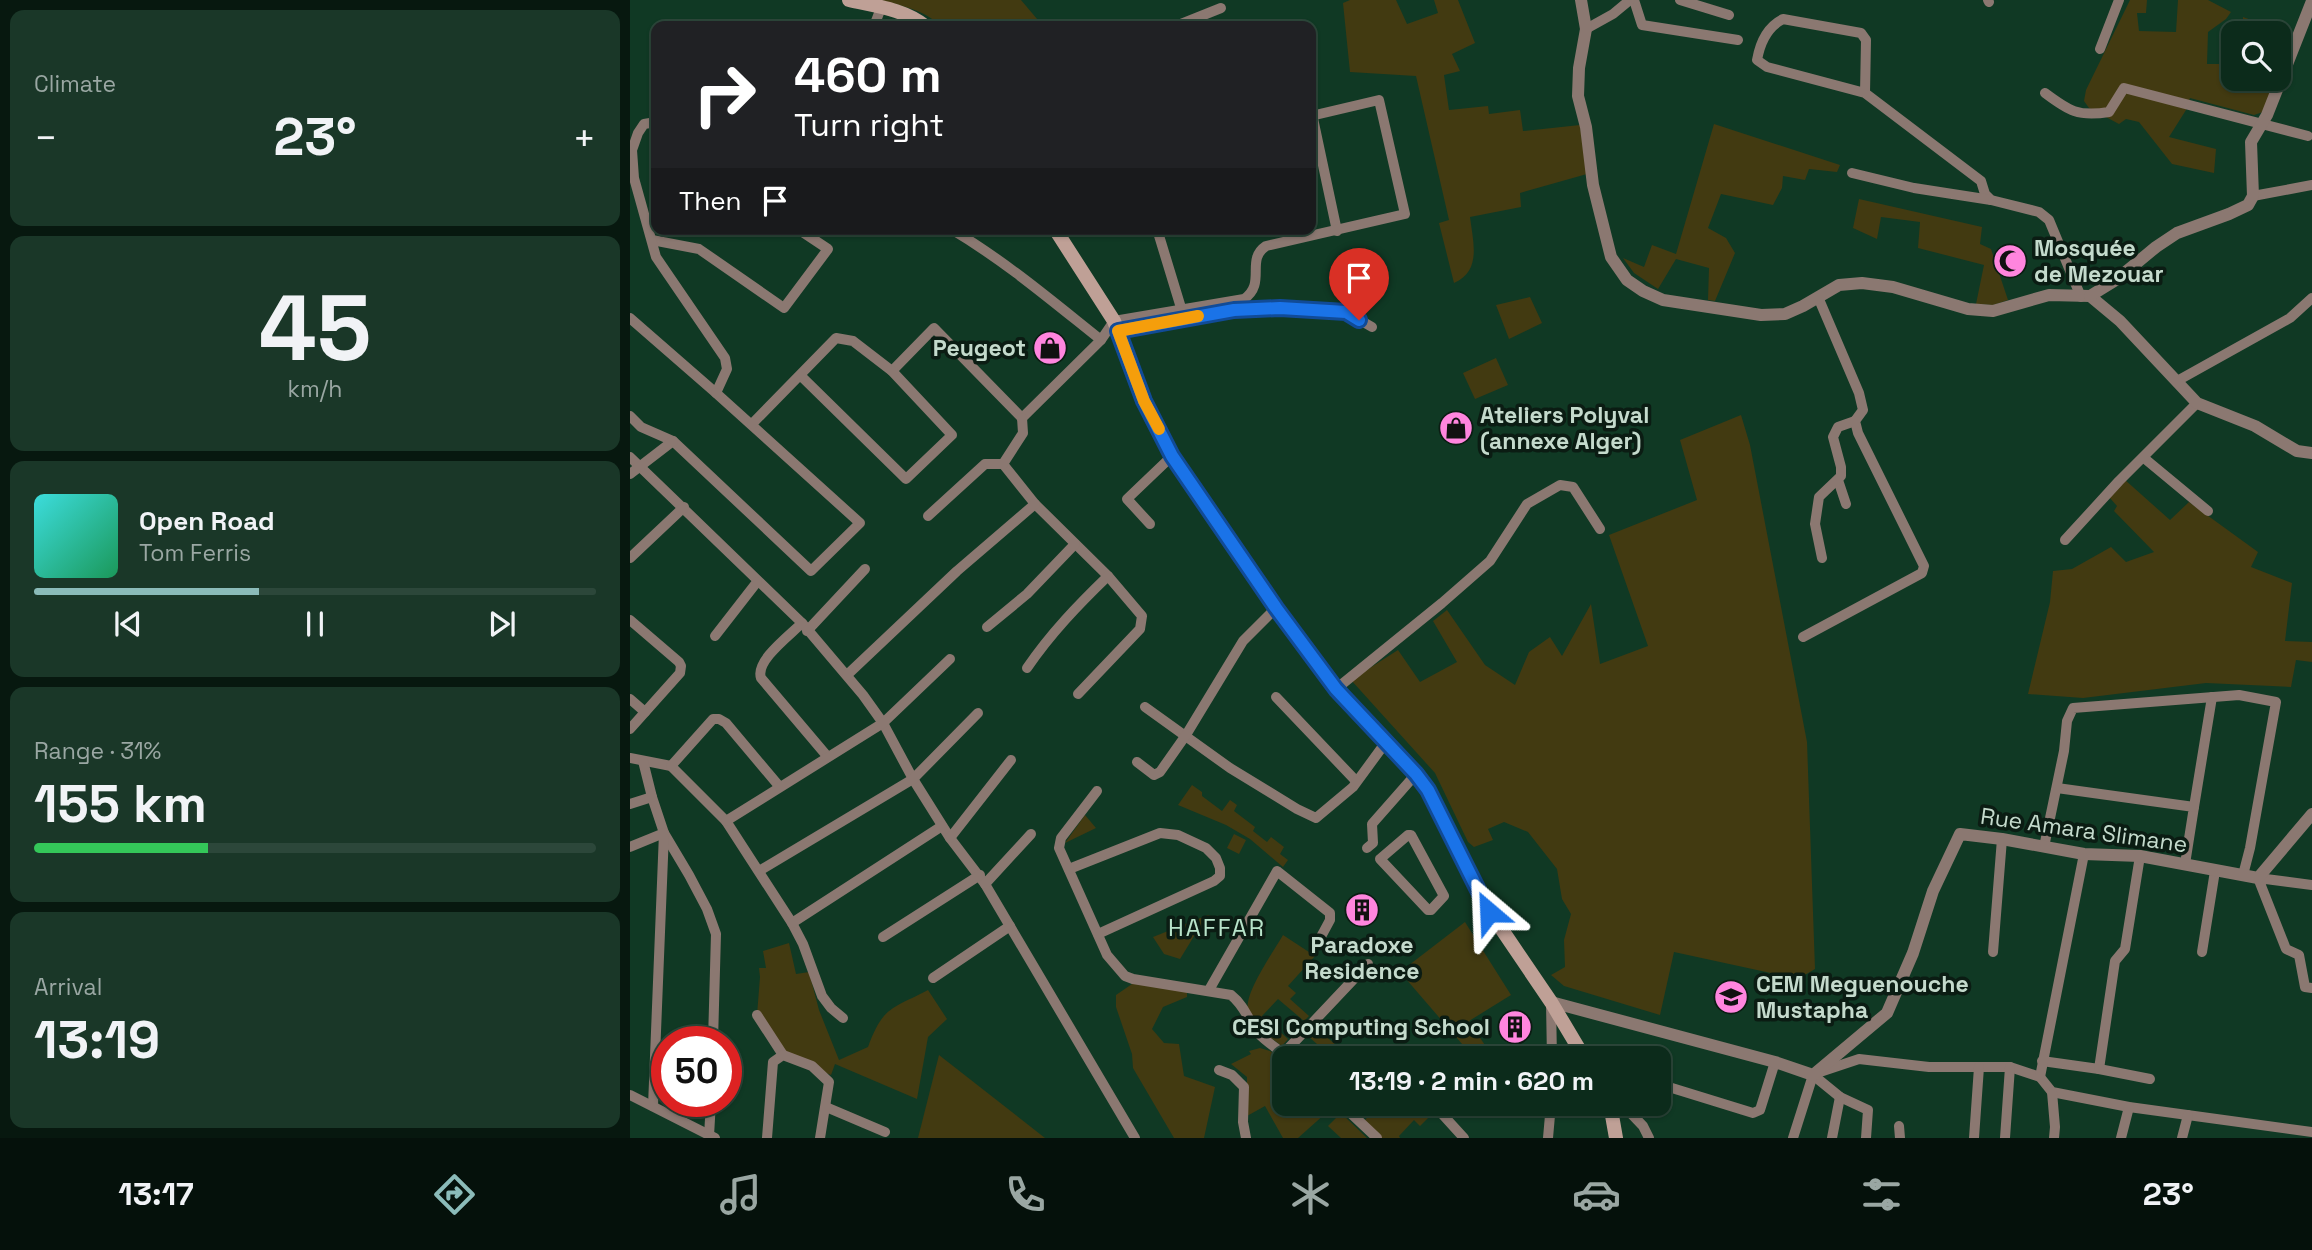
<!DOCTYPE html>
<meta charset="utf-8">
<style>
:root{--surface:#0c2b1b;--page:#1a3728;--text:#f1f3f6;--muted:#9aa7a3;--line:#2c473a;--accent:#8bbbb9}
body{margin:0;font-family:"Space Grotesk",sans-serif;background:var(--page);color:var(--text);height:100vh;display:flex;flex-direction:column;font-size:26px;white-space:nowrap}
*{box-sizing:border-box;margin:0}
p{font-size:23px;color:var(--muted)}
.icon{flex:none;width:38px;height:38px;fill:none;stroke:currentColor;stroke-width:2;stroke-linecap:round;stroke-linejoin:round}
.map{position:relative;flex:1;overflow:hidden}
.panel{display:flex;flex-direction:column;gap:10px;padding:10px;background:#07180f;width:630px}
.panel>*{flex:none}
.hud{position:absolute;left:21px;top:21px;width:665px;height:214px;border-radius:14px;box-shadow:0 2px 5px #0004,0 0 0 2px var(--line);background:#202124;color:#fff;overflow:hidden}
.controls{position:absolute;left:1591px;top:21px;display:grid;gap:14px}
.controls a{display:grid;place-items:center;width:70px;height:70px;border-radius:14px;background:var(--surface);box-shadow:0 2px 5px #0004,0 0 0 2px var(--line);font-size:35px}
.speed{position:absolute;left:21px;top:1026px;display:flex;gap:14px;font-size:35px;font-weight:700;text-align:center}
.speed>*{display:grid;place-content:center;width:91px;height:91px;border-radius:50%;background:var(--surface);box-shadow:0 2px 5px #0004,0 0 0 2px var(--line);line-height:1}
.speed .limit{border:10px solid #d22;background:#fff;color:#111}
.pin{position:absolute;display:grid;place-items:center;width:60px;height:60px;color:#fff;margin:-72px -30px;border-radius:50% 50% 50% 0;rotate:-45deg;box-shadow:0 0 7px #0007}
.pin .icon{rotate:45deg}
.me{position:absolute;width:77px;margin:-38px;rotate:334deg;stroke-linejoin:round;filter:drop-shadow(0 0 5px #0008)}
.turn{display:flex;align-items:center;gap:24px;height:147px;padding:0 28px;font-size:32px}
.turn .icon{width:91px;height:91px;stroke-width:2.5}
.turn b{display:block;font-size:49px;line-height:60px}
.then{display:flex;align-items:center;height:66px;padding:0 28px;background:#0003;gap:14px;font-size:26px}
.big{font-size:52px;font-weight:800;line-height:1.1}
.panel .tile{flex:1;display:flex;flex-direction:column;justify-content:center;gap:10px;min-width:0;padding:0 24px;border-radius:14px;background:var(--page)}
.panel .dial{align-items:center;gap:0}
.dial b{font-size:91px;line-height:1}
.song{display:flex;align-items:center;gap:21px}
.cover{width:84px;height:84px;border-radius:10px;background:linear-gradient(135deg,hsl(180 70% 55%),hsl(150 70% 35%))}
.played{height:7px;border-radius:4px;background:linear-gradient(90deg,var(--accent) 40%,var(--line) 40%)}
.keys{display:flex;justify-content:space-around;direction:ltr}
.heat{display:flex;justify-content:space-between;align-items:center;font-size:38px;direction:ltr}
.charge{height:10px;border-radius:5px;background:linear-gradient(90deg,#34c759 31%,var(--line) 0)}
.trip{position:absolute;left:642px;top:1046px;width:399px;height:70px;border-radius:14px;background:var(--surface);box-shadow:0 2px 5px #0004,0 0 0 2px var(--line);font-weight:800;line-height:70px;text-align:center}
.tab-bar{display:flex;height:112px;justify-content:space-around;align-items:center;background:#05110b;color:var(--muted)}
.tab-bar .icon{width:49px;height:49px}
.tab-bar .on{color:var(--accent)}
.tab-bar b{font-size:32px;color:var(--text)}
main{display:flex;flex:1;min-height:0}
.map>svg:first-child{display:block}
</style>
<main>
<section class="panel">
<div class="tile"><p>Climate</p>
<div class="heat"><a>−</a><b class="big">23°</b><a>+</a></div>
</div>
<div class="tile dial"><b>45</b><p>km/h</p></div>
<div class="tile">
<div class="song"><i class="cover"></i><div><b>Open Road</b><p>Tom Ferris</p></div></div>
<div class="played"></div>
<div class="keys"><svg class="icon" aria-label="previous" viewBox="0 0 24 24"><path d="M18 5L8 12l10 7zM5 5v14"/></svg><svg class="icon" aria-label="pause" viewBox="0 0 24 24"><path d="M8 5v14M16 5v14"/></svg><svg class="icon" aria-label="next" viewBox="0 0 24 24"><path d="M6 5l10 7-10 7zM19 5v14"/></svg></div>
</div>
<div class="tile"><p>Range · 31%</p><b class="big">155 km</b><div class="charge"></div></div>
<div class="tile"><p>Arrival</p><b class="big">13:19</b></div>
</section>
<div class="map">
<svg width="1682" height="1138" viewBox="0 0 1682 1138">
<rect width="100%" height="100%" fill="#103924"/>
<g fill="#423a11">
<path d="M 250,0 L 391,0 L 413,26 L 311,26 C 294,10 273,6 250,0 Z"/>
<path d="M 720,0 L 766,0 L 777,24 L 808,13 L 804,0 L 828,0 L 845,43 L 822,54 L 830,71 L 814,75 L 819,110 L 858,106 L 859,114 L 890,110 L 893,131 L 950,125 L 957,174 L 890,193 L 891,207 L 840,217 C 843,242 852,271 824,283 L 809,223 L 819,220 L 786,76 L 720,72 L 713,3 Z"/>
<path d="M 1500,0 L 1517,0 L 1516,13 L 1507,13 L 1509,31 L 1546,32 L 1548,0 L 1578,0 L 1601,12 L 1596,19 L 1578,32 L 1577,64 L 1603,64 L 1603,79 L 1647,79 L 1636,111 L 1624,115 L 1560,98 L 1556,110 L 1539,137 L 1586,149 L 1584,173 L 1542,164 L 1509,122 L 1496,119 L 1489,124 L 1459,108 L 1454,101 L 1456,90 Z"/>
<path d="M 1613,17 L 1663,35 L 1649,75 L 1648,33 L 1613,33 Z"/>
<path d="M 1084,124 L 1210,165 L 1207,172 L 1179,169 L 1175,180 L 1153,176 L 1152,188 L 1143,205 L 1091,194 L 1078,228 L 1096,238 L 1105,253 L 1085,301 L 1078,300 L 1079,268 L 1046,259 L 1028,289 L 1004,273 L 993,258 L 1014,267 L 1022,245 L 1046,254 Z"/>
<path d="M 1229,199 L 1352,227 L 1350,244 L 1361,249 L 1378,300 L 1363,305 L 1346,304 L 1354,265 L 1288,248 L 1290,222 L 1251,217 L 1247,239 L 1223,228 Z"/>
<path d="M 900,297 L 912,323 L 879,339 L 866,305 Z"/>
<path d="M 866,358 L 878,385 L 845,399 L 833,373 Z"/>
<path d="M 1111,415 L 1120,445 L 1177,742 L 1185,969 L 1168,979 L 1044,952 L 1030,1015 L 934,986 L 921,975 L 935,967 L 934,940 L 941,914 L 932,899 L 927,869 L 898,832 L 874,822 L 858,829 L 863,840 L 844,847 L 838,842 L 805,773 L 721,680 L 768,650 L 790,682 L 827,662 L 803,621 L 817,610 L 855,665 L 885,685 L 899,652 L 920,637 L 932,656 L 961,604 L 970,664 L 1018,646 L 979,535 L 1067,500 L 1050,440 Z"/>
<path d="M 1494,479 L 1540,520 L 1559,502 L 1628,552 L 1621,567 L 1662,583 L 1655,641 L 1682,642 L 1682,662 L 1666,660 L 1661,687 L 1576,683 L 1453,698 L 1398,694 L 1420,602 L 1423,571 L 1442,569 L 1481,547 L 1496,562 L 1524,552 L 1484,511 L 1487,506 L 1479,497 Z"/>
<path d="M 562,785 L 572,792 L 572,796 L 592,811 L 600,800 L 607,805 L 604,811 L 625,827 L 623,831 L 637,842 L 641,837 L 654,847 L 650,854 L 658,860 L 653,867 L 620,839 L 596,825 L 548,805 Z"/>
<path d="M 455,815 L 466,828 L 435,843 Z"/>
<path d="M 604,834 L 616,840 L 609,854 L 597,848 Z"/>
<path d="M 578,915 L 581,916 L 574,929 L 569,928 L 550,959 L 534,954 L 523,937 Z"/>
<path d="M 835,922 L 881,995 L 839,1021 L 864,1059 L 845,1059 L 770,972 Z"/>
<path d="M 653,935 L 685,956 L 658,986 L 666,993 L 660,999 L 679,1016 L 674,1021 L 648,999 L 632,1016 L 658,1039 L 652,1046 C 639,1037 623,1025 618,1010 C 614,993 644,951 653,935 Z"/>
<path d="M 159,943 L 166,974 L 179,972 L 189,1010 L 209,1060 L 238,1047 C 253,1006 262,1009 298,990 L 317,1019 L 298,1037 L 287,1099 L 205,1064 L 201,1075 L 153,1055 L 127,1015 L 130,977 L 129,968 L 136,968 L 133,951 Z"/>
<path d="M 505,982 L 557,990 L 557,997 L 533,1007 L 522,1029 L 534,1043 L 549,1044 L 554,1076 L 585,1087 L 574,1138 L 544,1138 L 503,1068 L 502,1054 L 486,1007 L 486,995 Z"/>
<path d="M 686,1028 L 712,1050 L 704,1059 L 689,1059 L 695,1051 L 679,1037 Z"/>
<path d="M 630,1048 L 640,1051 L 654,1061 L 654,1104 L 705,1105 L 668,1138 L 653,1138 L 635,1106 L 617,1116 L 617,1077 L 601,1064 L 621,1054 L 619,1051 Z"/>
<path d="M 309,1055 L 415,1138 L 288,1138 Z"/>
<path d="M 750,1104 L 796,1104 L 804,1112 L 790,1126 L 784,1120 L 769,1136 L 770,1138 L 751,1138 L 734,1121 Z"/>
<path d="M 711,1113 L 737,1138 L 711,1138 L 698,1126 Z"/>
</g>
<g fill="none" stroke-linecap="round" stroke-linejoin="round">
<g stroke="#8b7871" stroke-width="10">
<path d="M 1004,0 L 1012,25 L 1108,40"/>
<path d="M 1050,0 L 1099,15"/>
<path d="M 1358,0 L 1359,2"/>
<path d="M 244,26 L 251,8"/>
<path d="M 546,26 L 591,8"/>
<path d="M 956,29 L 983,14 L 1000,0"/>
<path d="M 1470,49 L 1489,0"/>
<path d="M 1235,93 L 1236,40 L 1231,33 L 1153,19 C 1137,27 1130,43 1127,60 L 1137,67 L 1235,93 L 1351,181 L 1355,194 L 1361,200 L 1409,212 L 1419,220 L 1451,297"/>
<path d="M 1415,93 C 1439,111 1448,117 1479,112 L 1494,88 L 1678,136"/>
<path d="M 681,109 L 707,231"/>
<path d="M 1222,173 L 1284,188 L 1361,200"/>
<path d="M 1623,196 L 1682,185"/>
<path d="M 321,229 C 375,261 422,301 471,340"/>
<path d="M 527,229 L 552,311"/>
<path d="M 22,240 L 69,249 L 154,308 L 198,249 L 168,229"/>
<path d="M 0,318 L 86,393 L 97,369 L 95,358 L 26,257 L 4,178 L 2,150 L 8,133 L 14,124 L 26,122"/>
<path d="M 488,331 L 604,310 L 650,308 L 716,312 L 742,327"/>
<path d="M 262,371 L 304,328 L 392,418 L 471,340 L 484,321 L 614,299 C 637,283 615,260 636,246 L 775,214 L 749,100 L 681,116"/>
<path d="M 1547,381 L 1660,318 L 1682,298"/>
<path d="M 0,416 L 11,427 L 43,441 L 181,571 L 230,523 L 86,393"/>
<path d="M 122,424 L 206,338 L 223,341 L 262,371 L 322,435 L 276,479 L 171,376"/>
<path d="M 0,457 L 172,623 L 233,695 L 253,723 L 283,779 L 320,838 L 355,884 L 505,1138"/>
<path d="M 1514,458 L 1578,511"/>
<path d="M 373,464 L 405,504 L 478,576 L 512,616 L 510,629 L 448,694"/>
<path d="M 0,474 L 43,441"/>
<path d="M 1208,480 L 1216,504"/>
<path d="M 298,516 L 355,464 L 373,464 L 393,433 L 392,418"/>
<path d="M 520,524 L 497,499 L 542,456"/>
<path d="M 1435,540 L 1489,481 L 1567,403"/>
<path d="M 0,558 L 54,507"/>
<path d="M 1192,558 L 1185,524 L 1189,497 L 1211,476 L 1211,467 L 1203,437 L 1208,427 L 1225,421"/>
<path d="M 0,620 L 49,662 L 51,666 L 50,673 L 0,729"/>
<path d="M 172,623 C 159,636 125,661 131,678 L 197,756"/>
<path d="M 357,627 L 397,594 L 445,544"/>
<path d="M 177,631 L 235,569"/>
<path d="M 85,636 L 127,582"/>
<path d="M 1173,637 L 1292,573 L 1294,566 L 1228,433 L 1225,421 L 1233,410 L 1229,393 L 1188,297"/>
<path d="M 397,668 C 421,633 448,605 478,576"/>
<path d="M 217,675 L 327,571 L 405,504"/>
<path d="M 706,689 L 812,603 L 860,561 L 897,504 L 930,485 L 943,487 L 970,529"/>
<path d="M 646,697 L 726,781"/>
<path d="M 0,699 L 15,712"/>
<path d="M 515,707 L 600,768 L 667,809 L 686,818 L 723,787 L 756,742"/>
<path d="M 0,758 L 41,766 L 96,821 L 162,923 L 173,944 L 192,996 L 201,1008 L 213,1018"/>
<path d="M 507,762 L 524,775 L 530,772 L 556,735 L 613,641 L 646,608"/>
<path d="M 41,766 L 83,719 L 89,719 L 96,723 L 149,786"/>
<path d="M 1427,788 L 1564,807 L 1555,864"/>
<path d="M 467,791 L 431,838 L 429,848 L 477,955 L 495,976 L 503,979 L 601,995 C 615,1006 618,1020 628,1033 C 637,1043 650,1050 660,1059"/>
<path d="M 22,797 L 34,833 L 59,875 L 77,909 L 86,934 L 83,1041"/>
<path d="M 0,804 L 22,797 L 13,761"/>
<path d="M 1564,807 L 1582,697"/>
<path d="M 96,821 L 253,723 L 320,659"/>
<path d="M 778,835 L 781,835 L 814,896 L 801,910 L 798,910 L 750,859 Z"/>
<path d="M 320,838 L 381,760"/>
<path d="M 0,847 L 34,833 L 23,1106"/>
<path d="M 1414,847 L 1434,751 L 1437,721 L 1443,708 L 1609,695 L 1646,702 L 1620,848 L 1613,875"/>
<path d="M 737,848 L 743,843 L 742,824 L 786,774"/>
<path d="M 439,869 L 530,833 L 548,835 L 576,848 L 586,858 L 590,868 L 590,876 L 584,881 L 468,934"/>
<path d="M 129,871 L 283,779 L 348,713"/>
<path d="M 355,884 L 401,834"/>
<path d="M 1682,885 L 1628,878 L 1656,949 L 1669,955 L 1675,987 L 1682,988"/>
<path d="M 162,923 L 312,826"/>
<path d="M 253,937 L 350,875"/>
<path d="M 1363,952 L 1372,839"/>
<path d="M 1572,952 L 1585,871"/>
<path d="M 303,978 L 380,926"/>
<path d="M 579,990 L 647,871 L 700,913 L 700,920 L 686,946"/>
<path d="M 921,1003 L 922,1059"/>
<path d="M 127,1015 L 153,1055"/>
<path d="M 654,1053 L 738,964"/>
<path d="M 1412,1061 L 1469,1069 L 1485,961 L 1495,949 L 1510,856"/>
<path d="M 1469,1069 L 1520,1079"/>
<path d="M 589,1070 L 602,1075 L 614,1087 L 613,1122 L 616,1138"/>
<path d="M 1190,1072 L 1229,1059 L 1299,1067 L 1380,1067 L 1410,1077 L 1422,1092 L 1499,1107 L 1682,1132"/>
<path d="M 1183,1075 L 1210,1097 L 1238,1110 L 1236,1138"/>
<path d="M 1410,1077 L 1454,854"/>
<path d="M 1029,1084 L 1123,1113 L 1130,1110 L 1145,1062"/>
<path d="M 1422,1092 L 1425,1127 L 1424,1138"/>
<path d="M 0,1095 L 85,1138"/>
<path d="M 711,1104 L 747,1138"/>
<path d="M 803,1104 L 834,1138"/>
<path d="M 992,1104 L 1013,1126 L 1019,1138"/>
<path d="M 196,1107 L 255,1132"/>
<path d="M 1269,1126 L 1270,1138"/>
<path d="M 79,1136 L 81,1101"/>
<path d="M 137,1138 L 143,1062 L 153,1055 L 182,1066 L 199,1082 L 190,1138"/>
<path d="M 918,1138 L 921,1104"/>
<path d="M 1163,1138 L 1183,1075"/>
<path d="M 1202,1138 L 1210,1097"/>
<path d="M 1344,1138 L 1349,1067"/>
<path d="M 1375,1138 L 1380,1067"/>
<path d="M 1491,1138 L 1499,1107"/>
<path d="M 1552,1138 L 1558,1115"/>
</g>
<g stroke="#8b7871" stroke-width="12">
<path d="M 951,0 L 956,29 L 949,68 L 948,96 L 956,127 L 963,185 L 981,257 L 997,280 L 1013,291 L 1033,300 L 1131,315 L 1155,314 L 1173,306 L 1209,285 L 1232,283 L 1263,287 L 1338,309 L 1363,311 L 1419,295 L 1460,296 L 1490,321 L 1567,403 L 1625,426 L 1667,451 L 1682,453"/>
<path d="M 1460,296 L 1486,280 L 1526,247 L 1547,233 L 1599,214 L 1618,205 L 1623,196 L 1621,142 L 1637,115 L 1682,1"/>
<path d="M 921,1002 L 1145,1062 L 1183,1075 L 1257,1013 L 1283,953 L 1303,891 L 1330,834 L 1372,839 L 1454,854 L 1510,856 L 1628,878 L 1682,814"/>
</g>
<g stroke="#bfa096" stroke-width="14">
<path d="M 219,0 C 245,6 274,9 295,26"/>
<path d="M 425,229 L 484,321 L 514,401 L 542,456 L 646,608 L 706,689 L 786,774 L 798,790 L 860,912 L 921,1002 L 955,1059"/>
<path d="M 980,1104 L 986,1138"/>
</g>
</g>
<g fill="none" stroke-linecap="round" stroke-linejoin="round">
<g stroke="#114b97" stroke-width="18">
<path id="route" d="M 729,320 L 716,312 L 650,308 L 604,310 L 488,331 L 514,401 L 542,456 L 646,608 L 706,689 L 786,774 L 798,790 L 859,912"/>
</g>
<use href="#route" stroke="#1a73e8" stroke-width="12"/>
<path stroke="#f59e0b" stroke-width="12" d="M 529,429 L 514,401 L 488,331 L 568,316"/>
</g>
<defs>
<g id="mosque-disc" transform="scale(1.75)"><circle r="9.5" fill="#ff85de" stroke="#0b1c13"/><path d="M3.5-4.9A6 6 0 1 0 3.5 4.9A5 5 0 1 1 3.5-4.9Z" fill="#111"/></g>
<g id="shop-disc" transform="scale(1.75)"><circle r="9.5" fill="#ff85de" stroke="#0b1c13"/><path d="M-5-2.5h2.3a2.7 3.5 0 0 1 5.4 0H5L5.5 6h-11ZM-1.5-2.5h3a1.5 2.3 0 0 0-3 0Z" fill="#111"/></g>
<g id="building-disc" transform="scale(1.75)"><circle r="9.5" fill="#ff85de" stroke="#0b1c13"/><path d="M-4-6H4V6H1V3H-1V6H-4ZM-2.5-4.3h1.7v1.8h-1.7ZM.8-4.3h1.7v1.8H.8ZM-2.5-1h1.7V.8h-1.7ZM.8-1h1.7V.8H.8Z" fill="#111"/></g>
<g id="school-disc" transform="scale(1.75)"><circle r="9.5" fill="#ff85de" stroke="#0b1c13"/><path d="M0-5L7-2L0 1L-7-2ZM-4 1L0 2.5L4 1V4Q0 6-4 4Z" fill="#111"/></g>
</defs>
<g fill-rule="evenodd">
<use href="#mosque-disc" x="1380" y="261"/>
<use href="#shop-disc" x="420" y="348"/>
<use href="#shop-disc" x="826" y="428"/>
<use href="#building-disc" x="732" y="910"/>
<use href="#school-disc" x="1101" y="997"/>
<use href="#building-disc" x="885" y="1027"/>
</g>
<g text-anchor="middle" stroke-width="7" stroke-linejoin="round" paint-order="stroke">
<g font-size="23" font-weight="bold" fill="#c4dacc" stroke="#0b1c13" text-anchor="start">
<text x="1404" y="256">Mosquée<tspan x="1404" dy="26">de Mezouar</tspan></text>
<text x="396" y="356" text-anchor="end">Peugeot</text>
<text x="850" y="423">Ateliers Polyval<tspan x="850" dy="26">(annexe Alger)</tspan></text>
<text x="732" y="953" text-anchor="middle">Paradoxe<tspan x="732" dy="26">Residence</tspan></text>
<text x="1126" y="992">CEM Meguenouche<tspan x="1126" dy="26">Mustapha</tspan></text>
<text x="860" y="1035" text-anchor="end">CESI Computing School</text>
</g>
<g font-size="23" fill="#c4dacc" stroke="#0b1c13">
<text transform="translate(1454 830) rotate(8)" y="8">Rue Amara Slimane</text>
</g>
<g font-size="24" letter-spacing="2" fill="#b7e3c9" stroke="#0b1c13">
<text x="587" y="936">HAFFAR</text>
</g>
</g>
</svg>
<div class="controls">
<a><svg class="icon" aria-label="search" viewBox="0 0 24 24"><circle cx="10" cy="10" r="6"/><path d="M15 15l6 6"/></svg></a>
</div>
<div class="speed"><div class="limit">50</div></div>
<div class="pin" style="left:729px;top:320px;background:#d93025"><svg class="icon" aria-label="arrive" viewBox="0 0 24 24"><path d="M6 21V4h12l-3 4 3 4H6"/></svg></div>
<svg class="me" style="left:859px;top:912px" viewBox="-20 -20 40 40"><path d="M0-17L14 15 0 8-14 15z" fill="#1a73e8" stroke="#fff" stroke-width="4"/></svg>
<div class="trip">13:19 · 2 min · 620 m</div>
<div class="hud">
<div class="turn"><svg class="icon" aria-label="right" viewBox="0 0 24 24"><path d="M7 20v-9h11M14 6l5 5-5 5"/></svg><div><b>460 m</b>Turn right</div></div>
<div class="then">Then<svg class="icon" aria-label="arrive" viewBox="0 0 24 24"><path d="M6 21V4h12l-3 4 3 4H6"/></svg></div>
</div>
</div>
</main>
<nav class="tab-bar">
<b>13:17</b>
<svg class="icon on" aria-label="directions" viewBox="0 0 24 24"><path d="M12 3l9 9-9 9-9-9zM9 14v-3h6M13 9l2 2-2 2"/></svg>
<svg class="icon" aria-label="music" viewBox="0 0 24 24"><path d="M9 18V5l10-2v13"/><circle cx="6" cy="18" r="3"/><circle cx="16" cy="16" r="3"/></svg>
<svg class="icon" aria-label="phone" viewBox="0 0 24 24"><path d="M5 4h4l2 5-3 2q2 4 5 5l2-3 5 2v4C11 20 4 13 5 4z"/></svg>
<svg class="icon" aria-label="climate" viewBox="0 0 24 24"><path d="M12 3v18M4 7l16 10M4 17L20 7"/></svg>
<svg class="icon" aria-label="car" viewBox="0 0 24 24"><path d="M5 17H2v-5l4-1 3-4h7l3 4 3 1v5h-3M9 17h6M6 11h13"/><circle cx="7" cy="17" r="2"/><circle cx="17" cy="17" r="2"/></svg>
<svg class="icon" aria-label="filters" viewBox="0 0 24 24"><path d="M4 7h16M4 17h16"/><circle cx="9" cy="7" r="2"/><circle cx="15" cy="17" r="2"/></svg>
<b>23°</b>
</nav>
